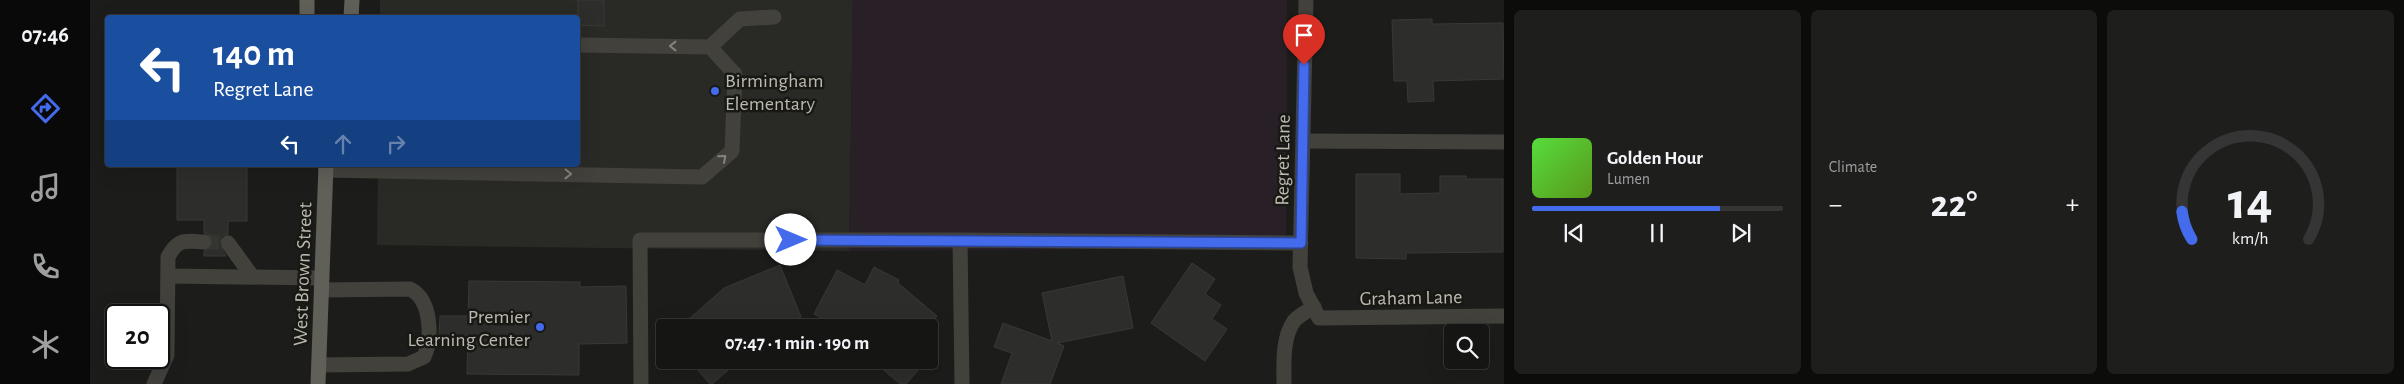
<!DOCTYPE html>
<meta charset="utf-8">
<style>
:root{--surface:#151614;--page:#1e1f1d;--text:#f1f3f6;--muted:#9d9fa0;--line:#343534;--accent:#436bec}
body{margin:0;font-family:"Alegreya Sans",sans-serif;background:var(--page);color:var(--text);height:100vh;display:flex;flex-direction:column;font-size:19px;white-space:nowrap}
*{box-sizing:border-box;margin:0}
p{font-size:16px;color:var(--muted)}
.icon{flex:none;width:28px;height:28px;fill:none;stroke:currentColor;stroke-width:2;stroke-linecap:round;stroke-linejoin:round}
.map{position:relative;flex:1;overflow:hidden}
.sheet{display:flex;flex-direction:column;gap:10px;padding:10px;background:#0c0c0b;width:900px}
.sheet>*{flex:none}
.top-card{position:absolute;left:15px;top:15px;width:475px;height:152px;border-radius:5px;box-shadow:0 5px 20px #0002,0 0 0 1px var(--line);background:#1a4fa0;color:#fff;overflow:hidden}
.tools{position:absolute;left:1354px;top:324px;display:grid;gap:10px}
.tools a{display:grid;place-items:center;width:45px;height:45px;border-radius:5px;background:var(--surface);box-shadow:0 5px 20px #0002,0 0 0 1px var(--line);font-size:25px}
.speed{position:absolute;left:15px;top:304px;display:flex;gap:10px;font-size:25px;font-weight:700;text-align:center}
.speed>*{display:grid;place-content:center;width:65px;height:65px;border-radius:50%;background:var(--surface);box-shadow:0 5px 20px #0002,0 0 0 1px var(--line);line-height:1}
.speed .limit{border:2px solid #111;border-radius:8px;background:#fff;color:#111}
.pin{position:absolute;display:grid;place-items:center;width:42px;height:42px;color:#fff;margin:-51px -21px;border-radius:50% 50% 50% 0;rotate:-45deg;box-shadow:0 0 5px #0007}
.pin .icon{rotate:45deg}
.me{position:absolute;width:55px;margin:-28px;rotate:90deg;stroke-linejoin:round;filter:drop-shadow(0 0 4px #0008)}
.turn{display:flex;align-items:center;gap:18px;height:105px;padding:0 25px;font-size:22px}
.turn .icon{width:65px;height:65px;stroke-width:2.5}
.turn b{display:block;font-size:35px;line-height:42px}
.lanes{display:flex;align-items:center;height:48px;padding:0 25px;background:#0003;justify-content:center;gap:25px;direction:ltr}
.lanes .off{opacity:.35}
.big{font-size:38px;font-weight:700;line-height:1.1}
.sheet .card{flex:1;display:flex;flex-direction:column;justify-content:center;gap:8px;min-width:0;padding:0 18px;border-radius:8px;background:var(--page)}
.sheet .dial{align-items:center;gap:0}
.dial svg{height:130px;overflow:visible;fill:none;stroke:var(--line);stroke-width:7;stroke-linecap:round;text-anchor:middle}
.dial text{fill:var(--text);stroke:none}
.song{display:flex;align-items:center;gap:15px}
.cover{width:60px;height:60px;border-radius:8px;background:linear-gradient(135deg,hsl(110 70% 55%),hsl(90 70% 35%))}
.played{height:5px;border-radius:2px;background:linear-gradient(90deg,var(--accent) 75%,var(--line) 75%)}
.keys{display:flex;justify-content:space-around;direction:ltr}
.heat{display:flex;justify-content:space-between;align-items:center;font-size:28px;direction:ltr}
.sheet .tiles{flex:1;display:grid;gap:10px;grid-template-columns:repeat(3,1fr)}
.trip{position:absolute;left:566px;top:319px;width:282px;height:50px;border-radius:5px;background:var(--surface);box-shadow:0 5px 20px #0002,0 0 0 1px var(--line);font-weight:700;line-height:50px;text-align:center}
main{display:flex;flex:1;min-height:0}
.menu{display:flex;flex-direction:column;width:90px;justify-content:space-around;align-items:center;background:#080908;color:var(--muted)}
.menu .icon{width:35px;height:35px}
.menu .active{color:var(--accent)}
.menu b{font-size:22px;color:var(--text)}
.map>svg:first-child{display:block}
</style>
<main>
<nav class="menu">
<b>07:46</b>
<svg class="icon active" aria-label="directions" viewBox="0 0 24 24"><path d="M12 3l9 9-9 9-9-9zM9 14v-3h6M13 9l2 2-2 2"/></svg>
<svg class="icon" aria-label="music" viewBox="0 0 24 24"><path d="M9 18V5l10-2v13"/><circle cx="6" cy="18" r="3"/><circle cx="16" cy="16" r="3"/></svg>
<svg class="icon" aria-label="phone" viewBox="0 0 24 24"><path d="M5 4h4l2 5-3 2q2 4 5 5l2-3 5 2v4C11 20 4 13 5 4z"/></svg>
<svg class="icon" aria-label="climate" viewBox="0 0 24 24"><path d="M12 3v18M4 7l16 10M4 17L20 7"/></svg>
</nav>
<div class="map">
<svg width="1414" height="384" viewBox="0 0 1414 384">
<rect width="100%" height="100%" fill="#1c1d1a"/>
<path fill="#292a26" d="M 290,0 L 763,0 L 759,251 L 287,245 L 288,165 L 488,165 L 488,18 L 290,17 Z"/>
<path fill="#282026" d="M 763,0 L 1197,0 L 1196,248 L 759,251 Z"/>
<g fill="#2d2e2b" stroke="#383935">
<path d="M 488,0 L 514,0 L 514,26 L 488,25 Z"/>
<path d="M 1342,19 L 1342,24 L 1413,23 L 1414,79 L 1343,81 L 1344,101 L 1318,102 L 1317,81 L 1304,81 L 1302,20 Z"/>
<path d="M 87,165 L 157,165 L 157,221 L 138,221 L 138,234 L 132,236 L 129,244 L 136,256 L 114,256 L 114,251 L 121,248 L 123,242 L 120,235 L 114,233 L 114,220 L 87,220 Z"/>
<path d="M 1266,174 L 1310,174 L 1310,194 L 1350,193 L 1350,176 L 1376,176 L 1376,179 L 1413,179 L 1413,252 L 1316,253 L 1316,259 L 1266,258 Z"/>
<path d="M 1102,263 L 1125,279 L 1115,294 L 1131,305 L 1122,319 L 1137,329 L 1115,361 L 1061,323 Z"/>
<path d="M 690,265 L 711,317 L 684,328 L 589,328 L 634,288 Z"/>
<path d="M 784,267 L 809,280 L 808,283 L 847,316 L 837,328 L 750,328 L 724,314 L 747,270 L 775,285 Z"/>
<path d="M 1033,276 L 1043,328 L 967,343 L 974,346 L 960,384 L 911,384 L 922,353 L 904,347 L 913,323 L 962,341 L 952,293 Z"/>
<path d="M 379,281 L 490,282 L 490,287 L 536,286 L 537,343 L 489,344 L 489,375 L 377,374 L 378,336 L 349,336 L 350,316 L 378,316 Z"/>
<path d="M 599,360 L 650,360 L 622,384 L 620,384 Z"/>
<path d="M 782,360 L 837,360 L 816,384 L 810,384 Z"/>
</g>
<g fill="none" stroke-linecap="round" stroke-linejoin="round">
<path stroke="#343430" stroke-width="15" stroke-dasharray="15 8" stroke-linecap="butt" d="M 114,242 L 138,243"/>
<g stroke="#42413c" stroke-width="15">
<path d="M 1216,0 L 1210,267 L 1216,293 L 1229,318 L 1414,316"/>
<path d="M 620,47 L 650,19 L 684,17"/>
<path d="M 1213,141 L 1414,142"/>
<path d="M 236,170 L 612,177 L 642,151 L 645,74 L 620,47 L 488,45"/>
<path d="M 138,243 L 162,276"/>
<path d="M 79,276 L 232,278"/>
<path d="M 229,365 L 318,364 L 334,357 C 343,337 341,299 320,289 L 232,290"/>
<path d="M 64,384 L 77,355 L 78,257 C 88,238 95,241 114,242"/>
<path d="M 551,384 L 550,240 L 870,240"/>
<path d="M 872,384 L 870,240 L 1211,243"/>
<path d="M 1194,384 C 1194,364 1192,338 1204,321 C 1209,315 1218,311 1224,307"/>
</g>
<g stroke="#605f58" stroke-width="15">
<path d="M 217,18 L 217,0"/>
<path d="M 261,18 L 262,0"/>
<path d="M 228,384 L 236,165"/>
</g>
</g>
<defs><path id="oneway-chevron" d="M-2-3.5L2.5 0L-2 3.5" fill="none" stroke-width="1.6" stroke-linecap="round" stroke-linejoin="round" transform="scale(1.25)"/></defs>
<g stroke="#85837b">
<use href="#oneway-chevron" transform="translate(583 46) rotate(-180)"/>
<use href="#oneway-chevron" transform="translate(633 158) rotate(-41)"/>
<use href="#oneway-chevron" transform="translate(478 174) rotate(1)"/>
</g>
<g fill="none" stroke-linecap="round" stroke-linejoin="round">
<g stroke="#2c4699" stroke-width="12">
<path id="route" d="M 701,240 L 1211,243 L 1214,65"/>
</g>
<use href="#route" stroke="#436bec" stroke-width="9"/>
</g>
<g fill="#436bec" stroke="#181815" stroke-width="2">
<circle cx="625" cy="91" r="5"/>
<circle cx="450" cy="327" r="5"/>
</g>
<g text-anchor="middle" stroke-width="5" stroke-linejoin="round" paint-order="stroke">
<g font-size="20" fill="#bcb9ae" stroke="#181815" text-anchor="start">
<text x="635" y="87">Birmingham<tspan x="635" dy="23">Elementary</tspan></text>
<text x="440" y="323" text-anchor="end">Premier<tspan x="440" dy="23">Learning Center</tspan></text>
</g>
<g font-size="20" fill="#bcb9ae" stroke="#181815">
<text transform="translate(1192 160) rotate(-89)" y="7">Regret Lane</text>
<text transform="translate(212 274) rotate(-88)" y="7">West Brown Street</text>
<text transform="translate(1321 297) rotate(-1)" y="7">Graham Lane</text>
</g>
</g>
</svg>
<div class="tools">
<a><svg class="icon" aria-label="search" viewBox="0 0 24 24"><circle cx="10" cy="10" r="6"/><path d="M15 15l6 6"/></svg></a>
</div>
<div class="speed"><div class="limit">20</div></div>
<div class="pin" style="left:1214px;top:65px;background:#d93025"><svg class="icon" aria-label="arrive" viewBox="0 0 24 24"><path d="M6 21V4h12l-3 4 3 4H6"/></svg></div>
<svg class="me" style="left:701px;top:240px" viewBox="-20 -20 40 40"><circle r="19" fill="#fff"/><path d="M0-13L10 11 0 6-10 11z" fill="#436bec"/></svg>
<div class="trip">07:47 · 1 min · 190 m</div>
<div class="top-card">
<div class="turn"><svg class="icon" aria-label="left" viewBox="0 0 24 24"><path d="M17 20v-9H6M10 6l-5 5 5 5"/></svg><div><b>140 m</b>Regret Lane</div></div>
<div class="lanes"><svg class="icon" aria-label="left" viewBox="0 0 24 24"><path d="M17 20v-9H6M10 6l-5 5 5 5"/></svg><svg class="icon off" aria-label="ahead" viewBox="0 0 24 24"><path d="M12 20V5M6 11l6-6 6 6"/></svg><svg class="icon off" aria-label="right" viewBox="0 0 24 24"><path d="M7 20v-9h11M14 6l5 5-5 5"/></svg></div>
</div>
</div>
<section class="sheet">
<div class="tiles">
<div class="card">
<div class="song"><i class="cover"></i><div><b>Golden Hour</b><p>Lumen</p></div></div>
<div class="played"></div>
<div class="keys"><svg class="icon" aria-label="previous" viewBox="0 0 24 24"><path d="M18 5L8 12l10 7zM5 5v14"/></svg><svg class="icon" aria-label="pause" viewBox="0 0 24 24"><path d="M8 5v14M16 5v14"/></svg><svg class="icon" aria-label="next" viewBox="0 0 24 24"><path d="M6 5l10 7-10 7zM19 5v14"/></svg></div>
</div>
<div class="card"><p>Climate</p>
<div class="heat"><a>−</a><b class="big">22°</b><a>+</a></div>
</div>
<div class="card dial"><svg viewBox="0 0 100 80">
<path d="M14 69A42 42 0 1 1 86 69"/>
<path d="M14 69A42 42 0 0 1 8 52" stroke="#436bec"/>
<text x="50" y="56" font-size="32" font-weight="700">14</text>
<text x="50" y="72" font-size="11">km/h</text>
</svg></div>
</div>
</section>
</main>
